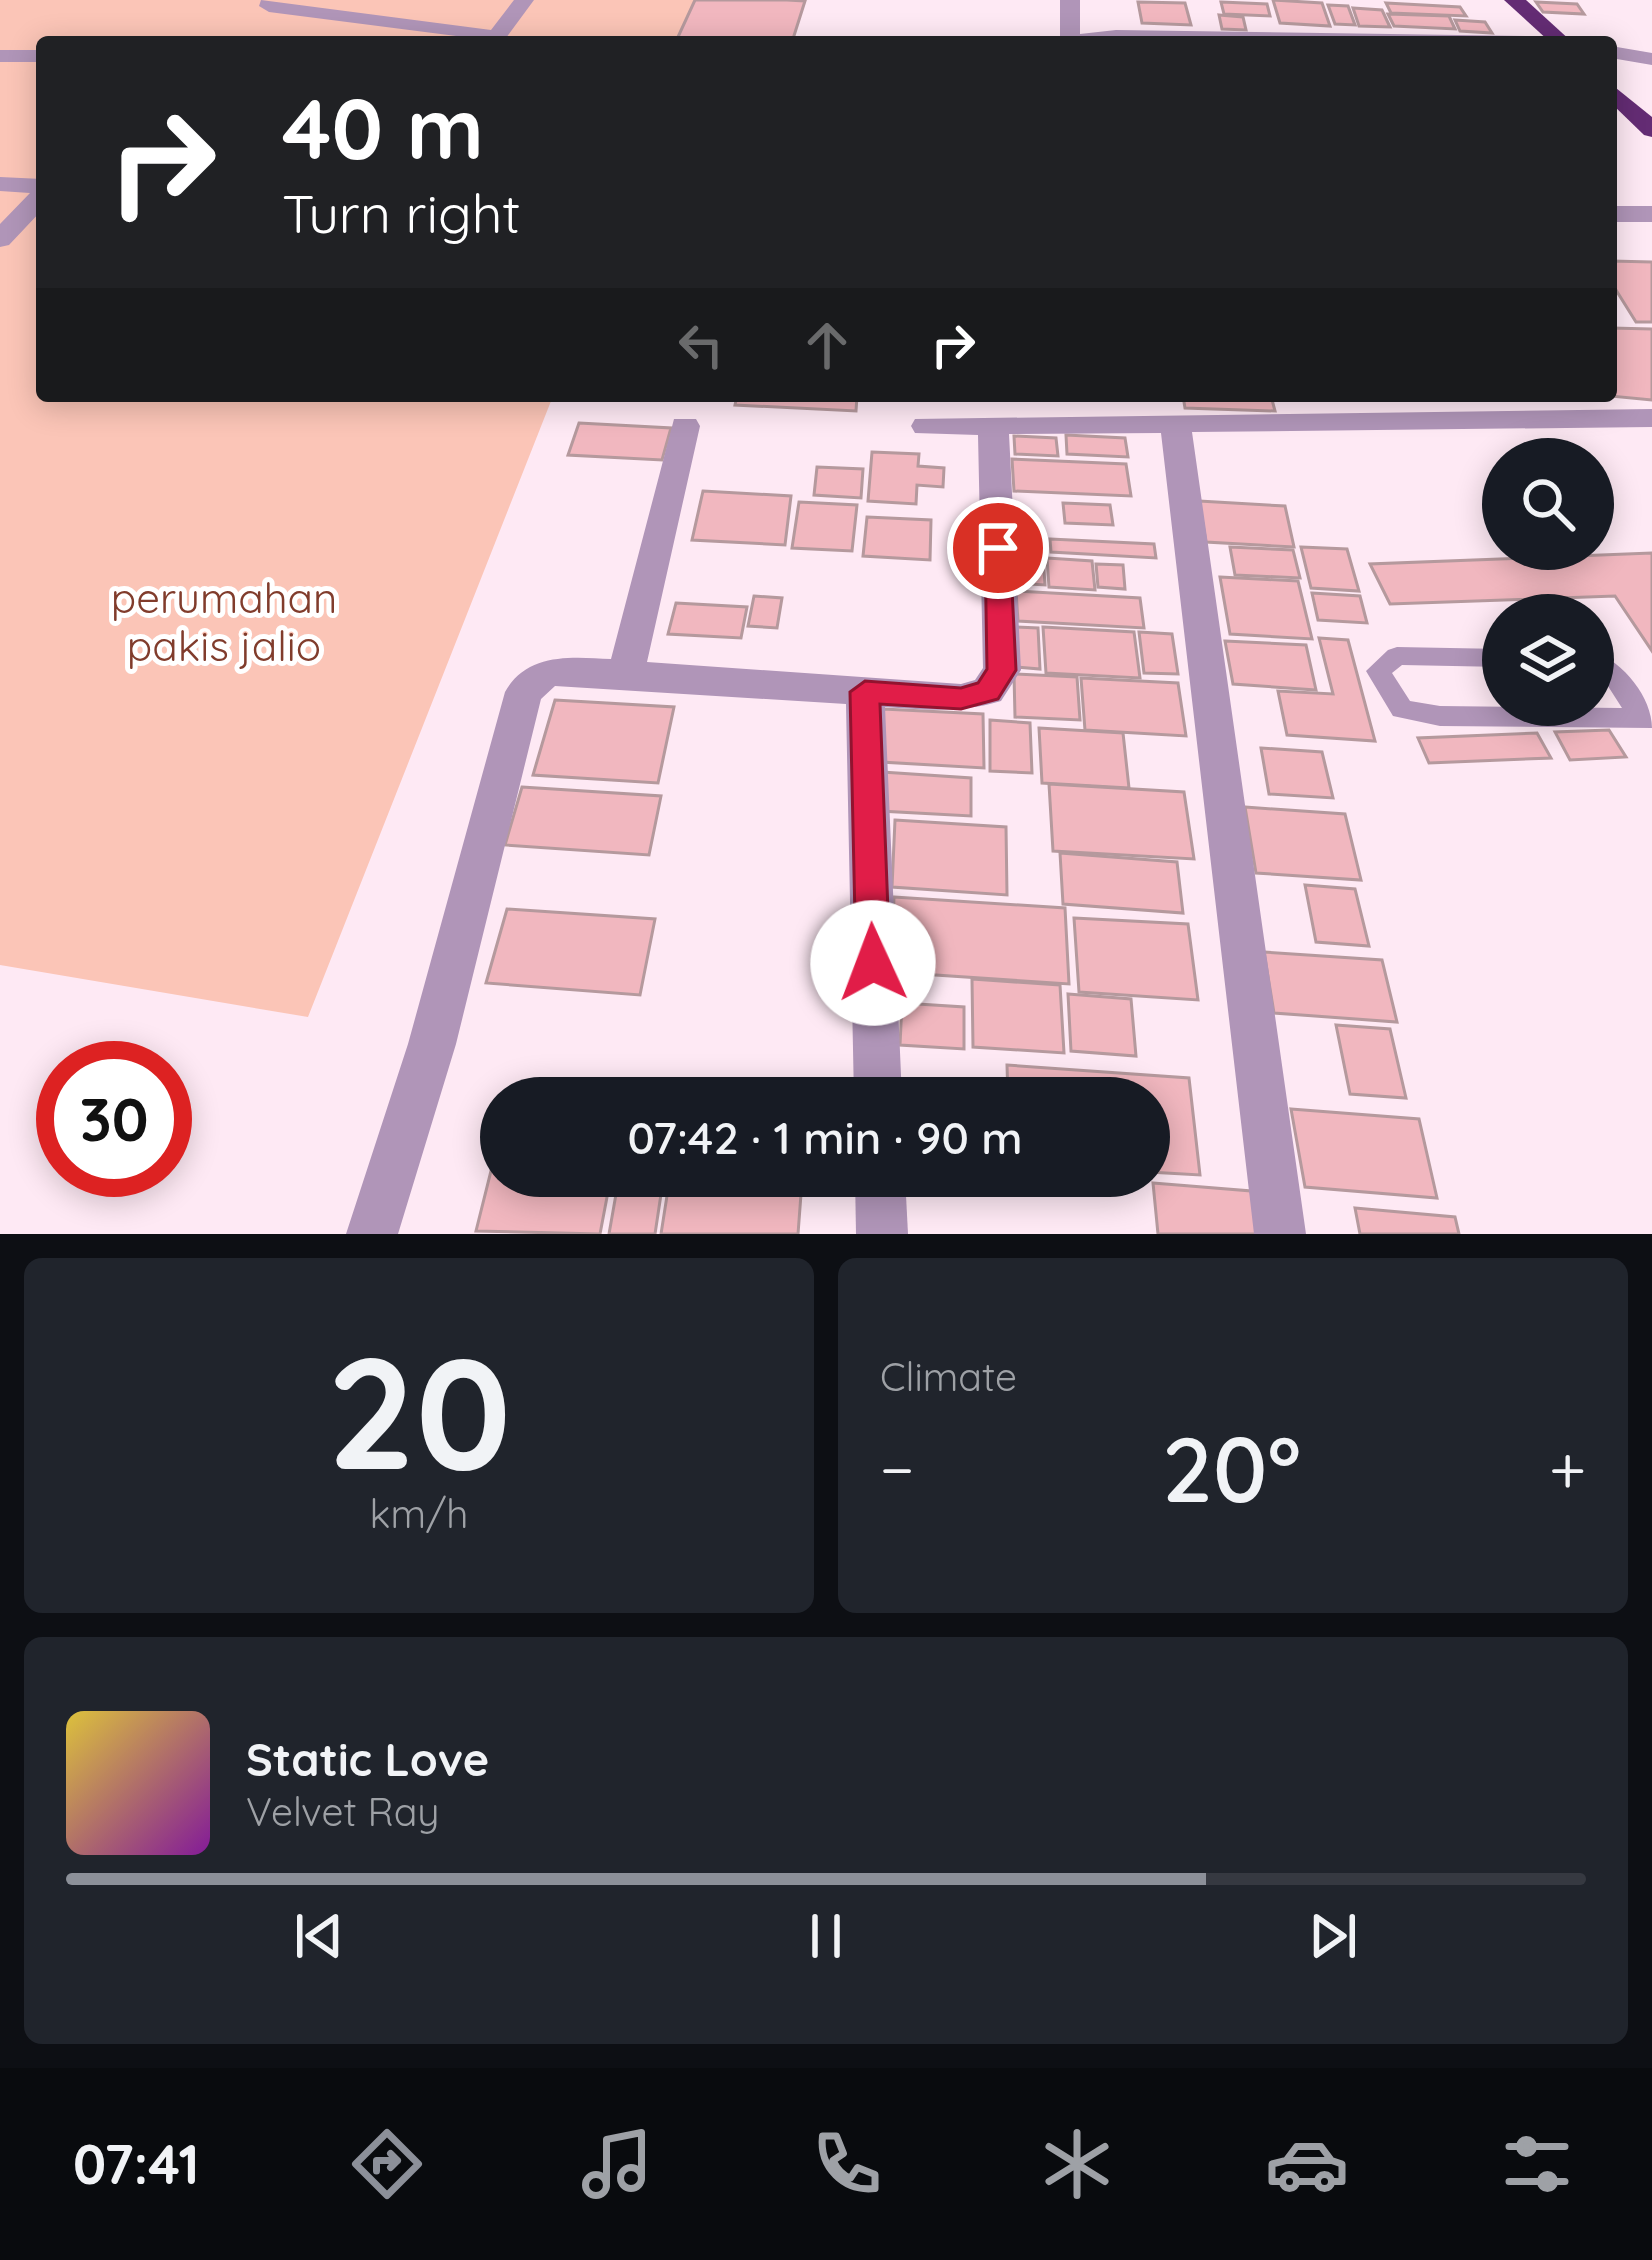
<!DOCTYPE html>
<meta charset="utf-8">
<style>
:root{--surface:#171b24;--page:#20242c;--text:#f1f3f6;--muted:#9ea1a6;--line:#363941;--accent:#8c9099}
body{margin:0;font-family:Quicksand,sans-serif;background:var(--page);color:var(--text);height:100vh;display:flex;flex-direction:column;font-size:45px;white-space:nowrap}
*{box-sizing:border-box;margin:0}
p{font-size:39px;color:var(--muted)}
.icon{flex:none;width:66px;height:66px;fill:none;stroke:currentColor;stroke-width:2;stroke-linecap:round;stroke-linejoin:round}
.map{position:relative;height:1234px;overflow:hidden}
.details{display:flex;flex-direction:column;gap:24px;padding:24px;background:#0d0f14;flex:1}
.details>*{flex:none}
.guide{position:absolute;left:36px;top:36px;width:1581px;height:366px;border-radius:12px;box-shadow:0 6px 30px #0003;background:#202124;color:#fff;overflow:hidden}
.fabs{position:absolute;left:1482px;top:438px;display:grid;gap:24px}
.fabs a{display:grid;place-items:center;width:132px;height:132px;border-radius:50%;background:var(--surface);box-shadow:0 6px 30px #0003;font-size:60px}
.speed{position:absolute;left:36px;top:1041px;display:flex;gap:24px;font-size:60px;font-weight:700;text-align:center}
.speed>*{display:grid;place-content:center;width:156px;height:156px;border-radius:50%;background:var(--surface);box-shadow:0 6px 30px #0003;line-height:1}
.speed .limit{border:18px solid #d22;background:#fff;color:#111}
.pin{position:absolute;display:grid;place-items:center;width:102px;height:102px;color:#fff;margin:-51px;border:6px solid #fff;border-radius:50%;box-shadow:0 3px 12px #0007}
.me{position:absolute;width:132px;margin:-66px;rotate:358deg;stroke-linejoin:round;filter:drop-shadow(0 0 9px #0008)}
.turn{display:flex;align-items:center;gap:42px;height:252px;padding:0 48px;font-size:54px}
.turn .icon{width:156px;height:156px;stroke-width:2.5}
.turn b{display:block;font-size:84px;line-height:102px}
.lanes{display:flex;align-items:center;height:114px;padding:0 48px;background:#0003;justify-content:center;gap:60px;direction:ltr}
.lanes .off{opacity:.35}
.big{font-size:90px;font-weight:600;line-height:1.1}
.details .tile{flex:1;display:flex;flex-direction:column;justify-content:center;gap:18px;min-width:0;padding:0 42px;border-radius:18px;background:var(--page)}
.details .dial{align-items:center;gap:0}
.dial b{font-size:156px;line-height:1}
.song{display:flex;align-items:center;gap:36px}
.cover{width:144px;height:144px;border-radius:18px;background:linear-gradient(135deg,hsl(50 70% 55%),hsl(290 70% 35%))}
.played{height:12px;border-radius:6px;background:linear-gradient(90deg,var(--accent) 75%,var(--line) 75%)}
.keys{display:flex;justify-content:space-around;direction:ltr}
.heat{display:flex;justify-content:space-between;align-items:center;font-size:66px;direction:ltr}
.details .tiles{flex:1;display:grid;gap:24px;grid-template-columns:1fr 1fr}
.tile:last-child{grid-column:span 2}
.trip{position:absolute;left:480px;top:1077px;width:690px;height:120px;border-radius:60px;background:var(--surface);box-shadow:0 6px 30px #0003;font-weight:600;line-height:120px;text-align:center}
.tab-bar{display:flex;height:192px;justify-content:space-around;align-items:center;background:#090b0e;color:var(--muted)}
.tab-bar .icon{width:84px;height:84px}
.tab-bar .active{color:var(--accent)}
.tab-bar b{font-size:54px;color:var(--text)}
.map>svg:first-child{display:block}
</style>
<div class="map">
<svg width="1652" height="1234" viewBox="0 0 1652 1234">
<rect width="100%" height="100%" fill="#fee9f4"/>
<path fill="#fbc5b7" d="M 0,0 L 706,0 L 692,42 L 42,42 L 42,396 L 553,396 L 308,1017 L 0,965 Z"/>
<g fill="#f1b7bf" stroke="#b5999d" stroke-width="3">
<path d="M 695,0 L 787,0 L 805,1 L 792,42 L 677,39 Z"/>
<path d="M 1273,0 L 1322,3 L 1330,26 L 1280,23 Z"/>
<path d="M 1138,2 L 1185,3 L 1191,25 L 1142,23 Z"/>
<path d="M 1221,2 L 1267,4 L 1270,16 L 1224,14 Z"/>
<path d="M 1536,2 L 1577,4 L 1584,14 L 1543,12 Z"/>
<path d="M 1386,3 L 1460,7 L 1466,16 L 1391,13 Z"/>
<path d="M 1328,5 L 1348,6 L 1355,25 L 1335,24 Z"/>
<path d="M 1353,8 L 1382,10 L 1390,27 L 1359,26 Z"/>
<path d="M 1388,14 L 1449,16 L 1455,29 L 1394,26 Z"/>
<path d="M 1219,15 L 1243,17 L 1246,30 L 1222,29 Z"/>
<path d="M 1455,20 L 1485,22 L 1492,33 L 1460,31 Z"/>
<path d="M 1611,261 L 1652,262 L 1652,322 L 1636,322 L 1611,282 Z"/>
<path d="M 1611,328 L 1652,329 L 1652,400 L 1610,396 Z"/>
<path d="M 737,396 L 857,396 L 856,411 L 735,405 Z"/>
<path d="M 1183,396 L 1271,396 L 1275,411 L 1185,408 Z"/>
<path d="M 579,423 L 671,428 L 662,460 L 568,455 Z"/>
<path d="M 1066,435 L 1125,438 L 1128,457 L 1067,454 Z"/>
<path d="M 1014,436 L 1056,438 L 1058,456 L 1015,454 Z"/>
<path d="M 872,452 L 919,454 L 918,466 L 944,468 L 943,487 L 917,485 L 916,504 L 868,501 Z"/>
<path d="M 1012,459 L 1126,464 L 1131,496 L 1014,491 Z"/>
<path d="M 817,467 L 863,469 L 861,498 L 814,495 Z"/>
<path d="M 703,491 L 791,496 L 785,545 L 692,540 Z"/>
<path d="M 1199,501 L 1285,506 L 1294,547 L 1206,542 Z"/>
<path d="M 799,502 L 857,505 L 852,551 L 792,548 Z"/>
<path d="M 1063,503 L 1110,505 L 1113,525 L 1065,523 Z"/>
<path d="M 867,517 L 931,520 L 930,560 L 863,556 Z"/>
<path d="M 1050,539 L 1154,544 L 1156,558 L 1051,552 Z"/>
<path d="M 1230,547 L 1293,550 L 1300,578 L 1235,575 Z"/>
<path d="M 1301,547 L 1347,549 L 1359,591 L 1311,588 Z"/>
<path d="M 1652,553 L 1652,651 L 1615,596 L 1390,604 L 1370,564 Z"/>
<path d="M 1013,554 L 1043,555 L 1045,585 L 1014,583 Z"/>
<path d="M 1047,558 L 1092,561 L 1095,590 L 1049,587 Z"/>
<path d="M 1096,564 L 1123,565 L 1125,589 L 1098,587 Z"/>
<path d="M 1220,577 L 1298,581 L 1312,639 L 1230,634 Z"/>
<path d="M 1016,591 L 1140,598 L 1144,628 L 1018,621 Z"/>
<path d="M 1312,593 L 1360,596 L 1367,623 L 1318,620 Z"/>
<path d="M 754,596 L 782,598 L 777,628 L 748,626 Z"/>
<path d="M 676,603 L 747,607 L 741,638 L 668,634 Z"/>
<path d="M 1014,627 L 1038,628 L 1040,669 L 1016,667 Z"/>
<path d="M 1043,627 L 1134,632 L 1140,678 L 1046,673 Z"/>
<path d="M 1139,632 L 1172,634 L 1178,674 L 1144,673 Z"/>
<path d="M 1319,638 L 1348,640 L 1375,741 L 1287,735 L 1278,691 L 1333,694 Z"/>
<path d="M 1225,641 L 1306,645 L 1316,690 L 1233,684 Z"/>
<path d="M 1014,674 L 1077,677 L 1080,720 L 1015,717 Z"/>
<path d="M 1081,678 L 1178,683 L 1186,736 L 1085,730 Z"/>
<path d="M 555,700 L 674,707 L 658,783 L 533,775 Z"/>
<path d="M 883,709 L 983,714 L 984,768 L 881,762 Z"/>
<path d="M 990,720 L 1030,723 L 1032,773 L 990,771 Z"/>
<path d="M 1039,728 L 1123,733 L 1129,788 L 1042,783 Z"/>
<path d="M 1609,730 L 1626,757 L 1570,760 L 1555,732 Z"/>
<path d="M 1537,733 L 1551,758 L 1429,763 L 1418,738 Z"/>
<path d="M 1261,748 L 1322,752 L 1333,798 L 1269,794 Z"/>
<path d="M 882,772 L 971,778 L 971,816 L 880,811 Z"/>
<path d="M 1049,784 L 1184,792 L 1194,859 L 1053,851 Z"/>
<path d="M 522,787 L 661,796 L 649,855 L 505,845 Z"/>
<path d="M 1245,807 L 1345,814 L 1361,880 L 1256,873 Z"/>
<path d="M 895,820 L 1006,827 L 1007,895 L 892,887 Z"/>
<path d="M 1060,853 L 1177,862 L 1183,913 L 1063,904 Z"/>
<path d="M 1305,885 L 1355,889 L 1369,946 L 1316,942 Z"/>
<path d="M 894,897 L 1065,908 L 1069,984 L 891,972 Z"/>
<path d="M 507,909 L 655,919 L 640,995 L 486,983 Z"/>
<path d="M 1074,918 L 1188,924 L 1198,1000 L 1079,992 Z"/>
<path d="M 1264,952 L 1382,960 L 1397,1022 L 1274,1013 Z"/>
<path d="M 972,979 L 1060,985 L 1064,1053 L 973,1047 Z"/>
<path d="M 1068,994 L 1131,999 L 1136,1056 L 1071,1051 Z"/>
<path d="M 902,1003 L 964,1007 L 964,1049 L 900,1045 Z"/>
<path d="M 1336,1025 L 1390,1029 L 1406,1098 L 1350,1094 Z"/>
<path d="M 1007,1065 L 1189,1078 L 1200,1175 L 1149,1172 L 1149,1098 L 1008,1098 Z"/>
<path d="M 633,1086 L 781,1098 L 631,1098 Z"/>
<path d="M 1291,1109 L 1419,1119 L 1437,1198 L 1305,1187 Z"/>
<path d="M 492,1167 L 501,1168 L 501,1176 L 611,1176 L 600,1234 L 476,1231 Z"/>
<path d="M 619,1177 L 663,1181 L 655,1234 L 609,1234 Z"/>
<path d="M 669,1183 L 801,1194 L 798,1234 L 661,1234 Z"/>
<path d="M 1153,1183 L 1251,1191 L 1257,1234 L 1158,1234 Z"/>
<path d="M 1355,1208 L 1455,1217 L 1459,1234 L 1360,1234 Z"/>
</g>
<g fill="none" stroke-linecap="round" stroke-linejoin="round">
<g fill="#b095b8" fill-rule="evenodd">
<path d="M 1070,36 L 1076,42 L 819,42 L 826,38 Z"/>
<path d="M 1397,647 L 1503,649 L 1503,667 L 1402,665 L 1392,673 L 1410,701 L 1440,706 L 1622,708 L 1606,683 L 1593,673 L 1593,651 C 1624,662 1652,698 1652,728 L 1440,726 L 1393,716 L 1366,671 L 1388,650 Z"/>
</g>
<g fill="#b095b8" fill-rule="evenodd">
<path d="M 261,0 L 491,30 L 514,0 L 534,0 L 503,42 L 269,12 L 259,6 Z"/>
<path d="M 1060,0 L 1080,0 L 1080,34 L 1116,30 L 1528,36 L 1538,42 L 1060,42 Z"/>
<path d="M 1611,46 L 1652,53 L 1652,65 L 1611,58 Z"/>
<rect x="0" y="50" width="42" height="12"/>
<path d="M 0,177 L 42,179 L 42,210 L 9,245 L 0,247 L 0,224 L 30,193 L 0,191 Z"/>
<rect x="1611" y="206" width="41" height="16"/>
<path d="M 1652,409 L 1652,427 L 1192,432 L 1306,1234 L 1254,1234 L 1161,433 L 1009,434 L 1021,670 L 1001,701 C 961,713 926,710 885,707 L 902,1098 L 854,1098 L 846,704 L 555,686 L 541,699 L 456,1044 L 398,1234 L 346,1234 L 408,1044 L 505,692 C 527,652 572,657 611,659 L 674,419 L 696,419 L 700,426 L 647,662 L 961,684 L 975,680 L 983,668 L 978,435 L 915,433 L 911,426 L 915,419 Z"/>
<path d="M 855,1176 L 905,1176 L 908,1234 L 856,1234 Z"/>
</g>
<g fill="#642c74" fill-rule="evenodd">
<path d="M 1504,0 L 1526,0 L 1572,42 L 1550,42 Z"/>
<path d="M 1611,84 L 1652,117 L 1652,137 L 1644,135 L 1611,103 Z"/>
</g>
</g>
<path fill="#e11d48" stroke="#92132f" stroke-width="3" d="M 998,539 L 1010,548 L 1016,670 L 998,699 L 961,709 L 880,704 L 890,963 L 885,973 L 873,978 L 861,973 L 856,963 L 850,692 L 865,681 L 961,688 L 978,683 L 987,669 L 985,548 Z"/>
<g text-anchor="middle" stroke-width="10" stroke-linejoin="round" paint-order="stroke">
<g font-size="42" fill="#813c2c" stroke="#fff">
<text x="224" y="613">perumahan<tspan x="224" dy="48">pakis jalio</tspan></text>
</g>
</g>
</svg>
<div class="fabs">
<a><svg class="icon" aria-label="search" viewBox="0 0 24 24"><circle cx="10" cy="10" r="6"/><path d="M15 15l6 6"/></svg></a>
<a><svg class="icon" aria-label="layers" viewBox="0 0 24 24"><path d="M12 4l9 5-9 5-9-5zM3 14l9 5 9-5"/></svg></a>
</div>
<div class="speed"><div class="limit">30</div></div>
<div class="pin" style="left:998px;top:548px;background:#d93025"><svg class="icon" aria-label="arrive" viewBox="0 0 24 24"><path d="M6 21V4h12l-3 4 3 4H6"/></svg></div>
<svg class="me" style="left:873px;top:963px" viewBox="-20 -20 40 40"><circle r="19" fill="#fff"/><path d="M0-13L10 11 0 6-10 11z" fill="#e11d48"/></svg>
<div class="trip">07:42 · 1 min · 90 m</div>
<div class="guide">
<div class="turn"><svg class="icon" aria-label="right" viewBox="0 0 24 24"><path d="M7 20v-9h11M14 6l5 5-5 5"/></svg><div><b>40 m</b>Turn right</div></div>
<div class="lanes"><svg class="icon off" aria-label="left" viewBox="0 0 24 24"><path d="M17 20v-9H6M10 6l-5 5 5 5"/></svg><svg class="icon off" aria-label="ahead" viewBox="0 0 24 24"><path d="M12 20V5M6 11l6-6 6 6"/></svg><svg class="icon" aria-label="right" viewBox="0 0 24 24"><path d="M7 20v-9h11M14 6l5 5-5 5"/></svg></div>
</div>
</div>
<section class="details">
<div class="tiles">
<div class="tile dial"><b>20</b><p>km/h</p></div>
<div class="tile"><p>Climate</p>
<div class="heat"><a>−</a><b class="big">20°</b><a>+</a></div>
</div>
<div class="tile">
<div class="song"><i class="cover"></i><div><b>Static Love</b><p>Velvet Ray</p></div></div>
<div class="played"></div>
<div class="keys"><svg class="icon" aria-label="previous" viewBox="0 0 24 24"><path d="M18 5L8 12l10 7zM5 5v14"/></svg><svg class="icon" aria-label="pause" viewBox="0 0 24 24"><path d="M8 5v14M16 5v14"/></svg><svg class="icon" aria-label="next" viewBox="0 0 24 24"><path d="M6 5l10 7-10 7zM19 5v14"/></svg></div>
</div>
</div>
</section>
<nav class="tab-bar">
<b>07:41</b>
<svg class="icon active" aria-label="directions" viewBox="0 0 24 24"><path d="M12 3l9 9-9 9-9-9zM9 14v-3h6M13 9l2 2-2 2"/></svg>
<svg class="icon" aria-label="music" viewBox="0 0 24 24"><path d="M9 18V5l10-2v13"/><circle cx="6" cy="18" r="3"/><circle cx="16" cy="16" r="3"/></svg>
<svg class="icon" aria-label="phone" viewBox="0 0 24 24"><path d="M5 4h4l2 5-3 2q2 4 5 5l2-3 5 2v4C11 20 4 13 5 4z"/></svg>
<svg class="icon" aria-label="climate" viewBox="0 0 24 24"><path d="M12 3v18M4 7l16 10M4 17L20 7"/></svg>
<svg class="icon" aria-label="car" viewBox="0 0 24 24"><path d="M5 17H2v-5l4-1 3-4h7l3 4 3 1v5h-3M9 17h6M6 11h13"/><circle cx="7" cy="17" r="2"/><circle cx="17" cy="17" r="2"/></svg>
<svg class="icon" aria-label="filters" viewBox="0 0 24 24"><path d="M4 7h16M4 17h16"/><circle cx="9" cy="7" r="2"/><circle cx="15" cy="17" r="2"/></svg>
</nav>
